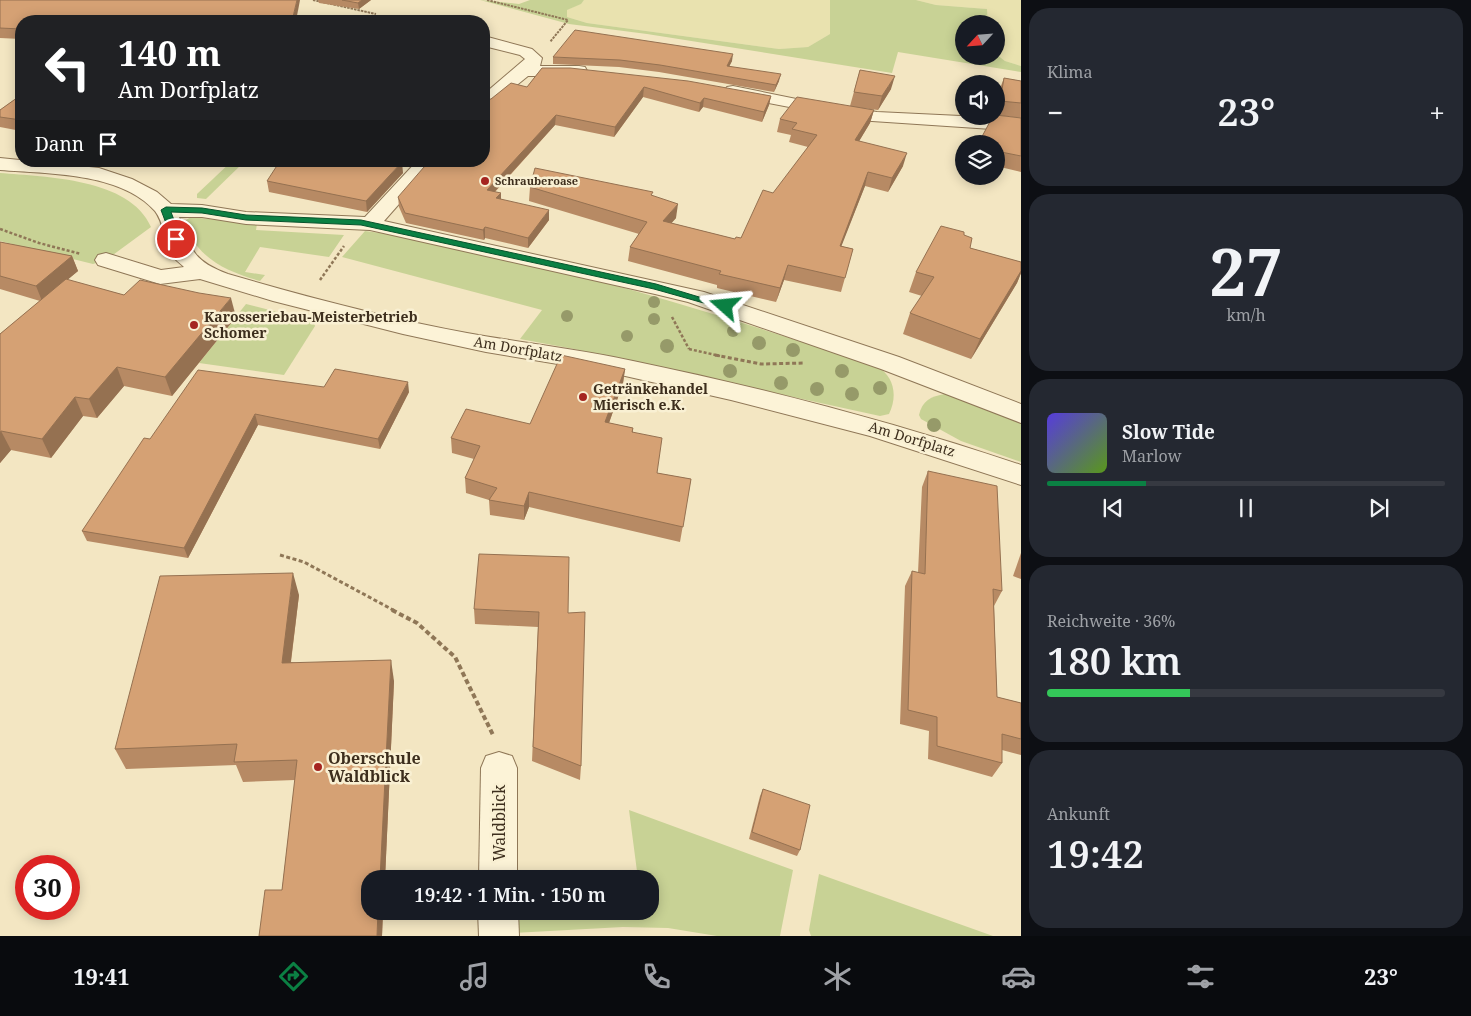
<!DOCTYPE html>
<html lang="de">
<meta charset="utf-8">
<style>
:root{--surface:#171b24;--page:#242831;--text:#f1f3f6;--muted:#9ea1a6;--line:#363941;--accent:#0b8043}
body{margin:0;font-family:"Noto Serif",serif;background:var(--page);color:var(--text);height:100vh;display:flex;flex-direction:column;font-size:19px;white-space:nowrap}
*{box-sizing:border-box;margin:0}
p{font-size:16px;color:var(--muted)}
.icon{flex:none;width:28px;height:28px;fill:none;stroke:currentColor;stroke-width:2;stroke-linecap:round;stroke-linejoin:round}
.map{position:relative;flex:1;overflow:hidden}
.side{display:flex;flex-direction:column;gap:8px;padding:8px;background:#0d0f14;width:450px}
.side>*{flex:none}
.banner{position:absolute;left:15px;top:15px;width:475px;height:152px;border-radius:20px;box-shadow:0 2px 12px #0003;background:#202124;color:#fff;overflow:hidden}
.needle{width:32px;rotate:244deg}
.fabs{position:absolute;left:955px;top:15px;display:grid;gap:10px}
.fabs a{display:grid;place-items:center;width:50px;height:50px;border-radius:50%;background:var(--surface);box-shadow:0 2px 12px #0003;font-size:25px}
.speed{position:absolute;left:15px;top:855px;display:flex;gap:10px;font-size:25px;font-weight:700;text-align:center}
.speed>*{display:grid;place-content:center;width:65px;height:65px;border-radius:50%;background:var(--surface);box-shadow:0 2px 12px #0003;line-height:1}
.speed .limit{border:8px solid #d22;background:#fff;color:#111}
.pin{position:absolute;display:grid;place-items:center;width:42px;height:42px;color:#fff;margin:-21px;border:2px solid #fff;border-radius:50%;box-shadow:0 1px 5px #0007}
.me{position:absolute;width:55px;margin:-28px;rotate:288deg;stroke-linejoin:round;filter:drop-shadow(0 0 4px #0008)}
.turn{display:flex;align-items:center;gap:18px;height:105px;padding:0 20px;font-size:22px}
.turn .icon{width:65px;height:65px;stroke-width:2.5}
.turn b{display:block;font-size:35px;line-height:42px}
.then{display:flex;align-items:center;height:48px;padding:0 20px;background:#0003;gap:10px;font-size:19px}
.big{font-size:38px;font-weight:600;line-height:1.1}
.side .tile{flex:1;display:flex;flex-direction:column;justify-content:center;gap:8px;min-width:0;padding:0 18px;border-radius:20px;background:var(--page)}
.side .dial{align-items:center;gap:0}
.dial b{font-size:65px;line-height:1}
.song{display:flex;align-items:center;gap:15px}
.cover{width:60px;height:60px;border-radius:8px;background:linear-gradient(135deg,hsl(250 70% 55%),hsl(90 70% 35%))}
.played{height:5px;border-radius:2px;background:linear-gradient(90deg,var(--accent) 25%,var(--line) 25%)}
.keys{display:flex;justify-content:space-around;direction:ltr}
.heat{display:flex;justify-content:space-between;align-items:center;font-size:28px;direction:ltr}
.charge{height:8px;border-radius:4px;background:linear-gradient(90deg,#34c759 36%,var(--line) 0)}
.trip{position:absolute;left:361px;top:870px;width:298px;height:50px;border-radius:20px;background:var(--surface);box-shadow:0 2px 12px #0003;font-weight:600;line-height:50px;text-align:center}
.tabs{display:flex;height:80px;justify-content:space-around;align-items:center;background:#090b0e;color:var(--muted)}
.tabs .icon{width:35px;height:35px}
.tabs .current{color:var(--accent)}
.tabs b{font-size:22px;color:var(--text)}
main{display:flex;flex:1;min-height:0}
.map>svg:first-child{display:block}
</style>
<main>
<div class="map">
<svg width="1021" height="936" viewBox="0 0 1021 936">
<rect width="100%" height="100%" fill="#f3e6c2"/>
<g fill="#e9e2af">
<path d="M 584,0 L 830,0 L 830,34 L 808,47 L 779,49 L 587,23 L 567,17 L 566,10 L 580,4 Z"/>
<path d="M 916,0 L 1021,0 L 1021,66 L 1005,61 L 996,54 L 996,24 L 988,24 L 987,9 L 936,5 Z"/>
</g>
<g fill="#c8d295">
<path d="M 480,0 L 519,4 L 530,0 L 584,0 L 581,4 L 567,10 L 567,17 L 587,23 L 779,49 L 808,47 L 830,34 L 830,0 L 916,0 L 936,5 L 987,9 L 988,24 L 964,24 L 964,56 L 996,56 L 996,54 L 1005,61 L 1021,66 L 1021,72 L 898,52 L 892,73 L 647,34 L 569,24 Z"/>
<path d="M 232,161 L 245,161 L 206,199 L 197,198 L 197,194 Z"/>
<path d="M 0,173 C 46,177 130,178 151,227 L 106,260 L 93,264 L 0,241 Z"/>
<path d="M 191,217 L 257,224 L 256,230 L 344,235 L 329,257 L 260,247 L 245,272 L 265,275 L 260,281 C 232,273 204,262 190,235 C 187,229 185,226 186,220 Z"/>
<path d="M 365,231 C 412,237 457,247 502,257 C 630,286 753,326 877,366 C 894,377 898,395 889,414 L 880,416 L 574,349 L 520,339 L 542,310 L 342,257 Z"/>
<path d="M 246,304 L 313,321 L 315,326 L 284,375 L 199,363 Z"/>
<path d="M 945,394 L 958,396 L 1021,419 L 1021,462 L 961,441 L 921,419 L 919,415 C 922,401 931,396 945,394 Z"/>
<path d="M 629,810 L 793,870 L 780,936 L 717,936 L 668,928 L 623,927 L 513,933 L 503,919 L 650,911 L 650,879 L 638,879 Z"/>
<path d="M 819,874 L 993,936 L 811,936 L 809,930 Z"/>
</g>
<g fill="none" stroke-linecap="round" stroke-linejoin="round">
<g stroke="#8f7757" stroke-width="2">
<g id="minor">
<path d="M 484,36 L 532,49 L 542,58 L 540,66 L 579,66 L 585,67 L 587,71 L 585,75 L 579,76 L 528,76 L 490,107 L 484,108 L 484,94 L 525,59 L 520,55 L 484,46 Z"/>
<path d="M 733,86 L 826,105 L 877,112 L 1021,119 L 1021,131 L 857,120 L 727,95 L 724,91 L 727,87 Z"/>
<path d="M 0,158 L 99,168 L 132,179 L 157,192 L 171,204 L 202,205 L 246,212 L 365,217 L 417,161 L 437,161 L 384,221 L 704,292 L 899,357 L 1021,404 L 1021,423 L 881,369 L 688,302 L 655,294 L 370,230 L 246,224 L 202,217 L 179,217 C 191,250 193,261 228,274 C 307,297 386,318 467,333 C 522,343 578,349 633,361 C 764,388 894,422 1021,465 L 1021,485 L 870,436 L 731,400 L 612,373 L 486,352 L 403,334 L 273,301 L 200,279 L 160,284 L 98,265 L 95,260 L 98,255 L 106,253 L 161,270 L 184,267 C 180,263 174,259 171,254 C 164,241 164,222 155,211 C 120,172 48,174 0,170 Z"/>
<path d="M 499,752 L 512,756 L 517,768 L 517,879 L 479,879 L 481,768 L 486,756 Z"/>
<path d="M 478,911 L 518,911 L 519,936 L 479,936 Z"/>
</g>
</g>
<g stroke="#8f7757" stroke-width="2" stroke-dasharray="2.5 1" stroke-linecap="butt">
<path d="M 313,0 L 376,14"/>
<path d="M 487,0 L 568,20 L 550,42"/>
</g>
<g stroke="#8f7757" stroke-width="2.5" stroke-dasharray="3 2" stroke-linecap="butt">
<path d="M 0,229 L 39,243 L 81,254"/>
<path d="M 320,280 L 344,246"/>
<path d="M 672,317 L 689,349"/>
<path d="M 689,349 L 720,356"/>
</g>
<g stroke="#8f7757" stroke-width="3" stroke-dasharray="4 2.5" stroke-linecap="butt">
<path d="M 715,355 L 761,364 L 805,363"/>
<path d="M 280,555 L 304,562 L 395,611"/>
</g>
<path stroke="#8f7757" stroke-width="4" stroke-dasharray="5 3" stroke-linecap="butt" d="M 392,610 L 417,623 L 455,657 L 493,735"/>
<use href="#minor" fill="#fcf3d7" fill-rule="evenodd"/>
</g>
<g fill="#969a69">
<circle cx="654" cy="302" r="6"/>
<circle cx="567" cy="316" r="6"/>
<circle cx="654" cy="319" r="6"/>
<circle cx="733" cy="331" r="6"/>
<circle cx="627" cy="336" r="6"/>
<circle cx="759" cy="343" r="7"/>
<circle cx="667" cy="346" r="7"/>
<circle cx="793" cy="350" r="7"/>
<circle cx="730" cy="371" r="7"/>
<circle cx="842" cy="371" r="7"/>
<circle cx="781" cy="383" r="7"/>
<circle cx="880" cy="388" r="7"/>
<circle cx="817" cy="389" r="7"/>
<circle cx="852" cy="394" r="7"/>
<circle cx="934" cy="425" r="7"/>
</g>
<g fill="#b78a64">
<path d="M 0,0 L 21,21 L 21,39 L 0,38 Z"/>
<path d="M 318,0 L 371,0 L 359,9 L 319,3 Z"/>
<path d="M 553,57 L 732,61 L 729,66 L 779,81 L 774,92 L 659,72 L 619,67 L 553,64 Z"/>
<path d="M 542,68 L 771,96 L 769,105 L 762,122 L 703,107 L 699,112 L 643,97 L 614,137 L 555,125 L 495,192 L 501,193 L 501,199 L 549,220 L 528,248 L 485,238 L 484,240 L 406,223 L 399,207 L 398,197 L 484,161 L 491,99 L 527,87 Z"/>
<path d="M 860,70 L 891,89 L 878,110 L 853,107 L 874,110 L 870,123 L 859,141 L 903,166 L 888,192 L 865,186 L 841,246 L 853,249 L 841,292 L 784,280 L 776,302 L 717,288 L 717,285 L 628,261 L 630,247 L 639,234 L 529,201 L 530,187 L 652,196 L 676,218 L 671,223 L 735,239 L 741,238 L 808,147 L 789,142 L 791,135 L 777,132 L 780,119 L 850,106 Z"/>
<path d="M 1004,78 L 1021,81 L 1021,118 L 996,115 L 996,109 L 999,91 Z"/>
<path d="M 21,95 L 21,131 L 0,127 L 0,110 Z"/>
<path d="M 1021,118 L 1021,172 L 996,166 L 996,144 Z"/>
<path d="M 131,161 L 151,161 L 148,164 Z"/>
<path d="M 403,173 L 367,212 L 269,192 L 267,181 Z"/>
<path d="M 964,235 L 970,248 L 1021,262 L 1021,273 L 1017,283 L 971,359 L 903,334 L 910,313 L 922,296 L 909,292 L 916,272 Z"/>
<path d="M 0,242 L 72,256 L 78,271 L 67,280 L 124,295 L 236,317 L 172,396 L 124,386 L 97,418 L 83,416 L 51,458 L 11,450 L 0,463 L 0,334 L 40,301 L 0,289 Z"/>
<path d="M 625,369 L 623,383 L 609,423 L 633,428 L 633,432 L 657,473 L 691,479 L 680,542 L 529,507 L 524,520 L 490,515 L 489,500 L 466,493 L 465,478 L 474,459 L 452,453 L 451,438 L 530,424 Z"/>
<path d="M 324,387 L 409,392 L 380,449 L 258,425 L 188,558 L 87,541 L 82,531 L 150,439 Z"/>
<path d="M 928,471 L 1002,591 L 994,606 L 997,697 L 1021,703 L 1021,755 L 1002,750 L 1002,763 L 992,777 L 928,759 L 929,731 L 900,724 L 905,586 L 912,571 L 918,573 L 922,487 Z"/>
<path d="M 1021,553 L 1021,579 L 1013,576 Z"/>
<path d="M 299,595 L 291,662 L 394,681 L 385,879 L 370,879 L 370,911 L 383,911 L 382,936 L 259,936 L 282,890 L 295,780 L 243,782 L 236,765 L 126,769 L 115,749 Z"/>
<path d="M 474,609 L 568,613 L 581,766 L 580,780 L 532,761 L 538,627 L 475,624 Z"/>
<path d="M 763,789 L 800,850 L 797,856 L 749,839 L 760,796 Z"/>
</g>
<g fill="#957151">
<path d="M 297,0 L 300,0 L 296,21 L 292,21 Z"/>
<path d="M 362,0 L 371,0 L 359,9 L 358,3 Z"/>
<path d="M 733,54 L 732,61 L 726,73 L 727,66 Z"/>
<path d="M 781,74 L 779,81 L 774,92 L 776,85 Z"/>
<path d="M 895,76 L 891,89 L 878,110 L 882,96 Z"/>
<path d="M 490,77 L 490,86 L 484,92 L 484,83 Z"/>
<path d="M 644,87 L 643,97 L 614,137 L 615,127 Z"/>
<path d="M 771,96 L 769,105 L 762,122 L 764,112 Z"/>
<path d="M 704,98 L 703,107 L 699,112 L 700,103 Z"/>
<path d="M 874,110 L 870,123 L 852,153 L 855,140 Z"/>
<path d="M 556,115 L 555,125 L 487,200 L 487,190 Z"/>
<path d="M 907,153 L 903,166 L 888,192 L 892,178 Z"/>
<path d="M 402,162 L 403,173 L 367,212 L 366,201 Z"/>
<path d="M 868,172 L 865,186 L 836,260 L 840,246 Z"/>
<path d="M 501,193 L 501,203 L 496,198 Z"/>
<path d="M 678,204 L 676,218 L 661,235 L 663,221 Z"/>
<path d="M 549,210 L 549,220 L 528,248 L 528,238 Z"/>
<path d="M 485,227 L 485,238 L 484,240 L 483,230 Z"/>
<path d="M 72,256 L 78,271 L 42,301 L 36,286 Z"/>
<path d="M 788,265 L 784,280 L 776,302 L 780,288 Z"/>
<path d="M 1021,271 L 1021,273 L 1017,283 L 971,359 L 980,339 Z"/>
<path d="M 231,298 L 236,317 L 172,396 L 165,377 Z"/>
<path d="M 117,367 L 124,386 L 97,418 L 89,399 Z"/>
<path d="M 625,369 L 623,383 L 604,437 L 605,422 Z"/>
<path d="M 408,382 L 409,392 L 380,449 L 378,439 Z"/>
<path d="M 75,397 L 83,416 L 51,458 L 42,439 Z"/>
<path d="M 255,414 L 258,425 L 188,558 L 184,548 Z"/>
<path d="M 1,431 L 11,450 L 0,463 L 0,433 Z"/>
<path d="M 529,492 L 529,507 L 524,520 L 524,506 Z"/>
<path d="M 293,573 L 299,595 L 288,684 L 282,663 Z"/>
<path d="M 391,660 L 394,681 L 385,879 L 380,879 Z"/>
<path d="M 378,911 L 383,911 L 382,936 L 377,936 Z"/>
</g>
<g fill="#d5a174" stroke="#957151">
<path d="M 0,0 L 297,0 L 292,21 L 21,21 L 21,29 L 0,28 Z"/>
<path d="M 342,0 L 362,0 L 358,3 Z"/>
<path d="M 575,30 L 733,54 L 727,66 L 781,74 L 776,85 L 660,65 L 620,60 L 553,57 Z"/>
<path d="M 542,68 L 570,68 L 688,81 L 771,96 L 764,112 L 704,98 L 700,103 L 644,87 L 615,127 L 556,115 L 487,190 L 501,193 L 496,198 L 549,210 L 528,238 L 485,227 L 483,230 L 405,213 L 398,197 L 424,167 L 432,161 L 484,161 L 484,100 L 491,99 L 511,83 L 527,87 Z"/>
<path d="M 860,70 L 895,76 L 882,96 L 854,92 Z"/>
<path d="M 484,76 L 490,77 L 484,83 Z"/>
<path d="M 1004,78 L 1021,81 L 1021,103 L 1000,101 Z"/>
<path d="M 21,95 L 21,120 L 0,117 L 0,110 Z"/>
<path d="M 797,97 L 874,110 L 855,140 L 907,153 L 892,178 L 868,172 L 840,246 L 853,249 L 845,278 L 788,265 L 780,288 L 719,274 L 721,271 L 630,247 L 647,222 L 530,187 L 535,168 L 653,192 L 651,195 L 678,204 L 663,221 L 735,239 L 736,237 L 741,238 L 763,190 L 773,193 L 817,135 L 792,129 L 797,123 L 780,119 Z"/>
<path d="M 996,115 L 1021,118 L 1021,156 L 996,151 L 996,144 L 978,144 L 993,116 L 996,116 Z"/>
<path d="M 280,161 L 397,161 L 402,162 L 366,201 L 267,181 Z"/>
<path d="M 941,226 L 964,232 L 964,235 L 972,238 L 970,248 L 1021,262 L 1021,271 L 980,339 L 910,313 L 934,277 L 916,272 Z"/>
<path d="M 0,242 L 72,256 L 36,286 L 0,276 Z"/>
<path d="M 66,279 L 124,295 L 140,280 L 199,293 L 231,298 L 165,377 L 117,367 L 89,399 L 75,397 L 42,439 L 1,431 L 0,433 L 0,334 Z"/>
<path d="M 561,355 L 625,369 L 605,422 L 633,428 L 632,432 L 662,438 L 657,473 L 691,479 L 683,527 L 529,492 L 524,506 L 489,500 L 497,488 L 465,478 L 480,446 L 451,438 L 466,409 L 530,424 Z"/>
<path d="M 335,369 L 408,382 L 378,439 L 255,414 L 184,548 L 82,531 L 144,438 L 150,439 L 198,370 L 324,387 Z"/>
<path d="M 928,471 L 997,486 L 1002,591 L 993,589 L 997,697 L 1021,703 L 1021,739 L 1002,734 L 1002,763 L 937,746 L 937,717 L 908,710 L 912,571 L 925,574 Z"/>
<path d="M 479,554 L 569,557 L 568,613 L 585,612 L 581,766 L 533,747 L 539,612 L 474,609 Z"/>
<path d="M 293,573 L 282,663 L 391,660 L 380,879 L 370,879 L 370,911 L 378,911 L 377,936 L 259,936 L 265,890 L 282,890 L 297,760 L 234,762 L 237,744 L 115,749 L 160,576 Z"/>
<path d="M 763,789 L 810,805 L 800,850 L 752,832 Z"/>
</g>
<path fill="#0b8043" stroke="#07532c" d="M 166,207 L 202,208 L 246,215 L 361,220 L 656,284 L 729,306 L 725,309 L 654,289 L 361,225 L 246,220 L 202,213 L 171,212 L 181,239 L 176,242 L 172,239 L 161,210 Z"/>
<g fill="#a52520" stroke="#f9f0d3" stroke-width="2">
<circle cx="485" cy="181" r="5"/>
<circle cx="194" cy="325" r="5"/>
<circle cx="583" cy="397" r="5"/>
<circle cx="318" cy="767" r="5"/>
</g>
<g text-anchor="middle" stroke-width="5" stroke-linejoin="round" paint-order="stroke">
<g font-size="11" font-weight="bold" fill="#3d2e1d" stroke="#f9f0d3" text-anchor="start">
<text x="495" y="185">Schrauberoase</text>
</g>
<g font-size="14" font-weight="bold" fill="#3d2e1d" stroke="#f9f0d3" text-anchor="start">
<text x="204" y="322">Karosseriebau-Meisterbetrieb<tspan x="204" dy="16">Schomer</tspan></text>
<text x="593" y="394">Getränkehandel<tspan x="593" dy="16">Mierisch e.K.</tspan></text>
</g>
<g font-size="14" fill="#3d2e1d" stroke="#f9f0d3">
<text transform="translate(518 349) rotate(10)" y="5">Am Dorfplatz</text>
<text transform="translate(912 439) rotate(17)" y="5">Am Dorfplatz</text>
</g>
<g font-size="16" font-weight="bold" fill="#3d2e1d" stroke="#f9f0d3" text-anchor="start">
<text x="328" y="764">Oberschule<tspan x="328" dy="18">Waldblick</tspan></text>
</g>
<g font-size="16" fill="#3d2e1d" stroke="#f9f0d3">
<text transform="translate(499 823) rotate(-90)" y="6">Waldblick</text>
</g>
</g>
</svg>
<div class="fabs">
<a><svg class="needle" viewBox="-14 -14 28 28"><path d="M0-13l5 13h-10z" fill="#e53935"/><path d="M0 13l5-13h-10z" fill="#9ea1a6"/></svg></a>
<a><svg class="icon" aria-label="sound" viewBox="0 0 24 24"><path d="M4 9h4l5-4v14l-5-4H4zM17 9q2 3 0 6"/></svg></a>
<a><svg class="icon" aria-label="layers" viewBox="0 0 24 24"><path d="M12 4l9 5-9 5-9-5zM3 14l9 5 9-5"/></svg></a>
</div>
<div class="speed"><div class="limit">30</div></div>
<div class="pin" style="left:176px;top:239px;background:#d93025"><svg class="icon" aria-label="arrive" viewBox="0 0 24 24"><path d="M6 21V4h12l-3 4 3 4H6"/></svg></div>
<svg class="me" style="left:725px;top:306px" viewBox="-20 -20 40 40"><path d="M0-17L14 15 0 8-14 15z" fill="#0b8043" stroke="#fff" stroke-width="4"/></svg>
<div class="trip">19:42 · 1 Min. · 150 m</div>
<div class="banner">
<div class="turn"><svg class="icon" aria-label="left" viewBox="0 0 24 24"><path d="M17 20v-9H6M10 6l-5 5 5 5"/></svg><div><b>140 m</b>Am Dorfplatz</div></div>
<div class="then">Dann<svg class="icon" aria-label="arrive" viewBox="0 0 24 24"><path d="M6 21V4h12l-3 4 3 4H6"/></svg></div>
</div>
</div>
<section class="side">
<div class="tile"><p>Klima</p>
<div class="heat"><a>−</a><b class="big">23°</b><a>+</a></div>
</div>
<div class="tile dial"><b>27</b><p>km/h</p></div>
<div class="tile">
<div class="song"><i class="cover"></i><div><b>Slow Tide</b><p>Marlow</p></div></div>
<div class="played"></div>
<div class="keys"><svg class="icon" aria-label="previous" viewBox="0 0 24 24"><path d="M18 5L8 12l10 7zM5 5v14"/></svg><svg class="icon" aria-label="pause" viewBox="0 0 24 24"><path d="M8 5v14M16 5v14"/></svg><svg class="icon" aria-label="next" viewBox="0 0 24 24"><path d="M6 5l10 7-10 7zM19 5v14"/></svg></div>
</div>
<div class="tile"><p>Reichweite · 36%</p><b class="big">180 km</b><div class="charge"></div></div>
<div class="tile"><p>Ankunft</p><b class="big">19:42</b></div>
</section>
</main>
<nav class="tabs">
<b>19:41</b>
<svg class="icon current" aria-label="directions" viewBox="0 0 24 24"><path d="M12 3l9 9-9 9-9-9zM9 14v-3h6M13 9l2 2-2 2"/></svg>
<svg class="icon" aria-label="music" viewBox="0 0 24 24"><path d="M9 18V5l10-2v13"/><circle cx="6" cy="18" r="3"/><circle cx="16" cy="16" r="3"/></svg>
<svg class="icon" aria-label="phone" viewBox="0 0 24 24"><path d="M5 4h4l2 5-3 2q2 4 5 5l2-3 5 2v4C11 20 4 13 5 4z"/></svg>
<svg class="icon" aria-label="climate" viewBox="0 0 24 24"><path d="M12 3v18M4 7l16 10M4 17L20 7"/></svg>
<svg class="icon" aria-label="car" viewBox="0 0 24 24"><path d="M5 17H2v-5l4-1 3-4h7l3 4 3 1v5h-3M9 17h6M6 11h13"/><circle cx="7" cy="17" r="2"/><circle cx="17" cy="17" r="2"/></svg>
<svg class="icon" aria-label="filters" viewBox="0 0 24 24"><path d="M4 7h16M4 17h16"/><circle cx="9" cy="7" r="2"/><circle cx="15" cy="17" r="2"/></svg>
<b>23°</b>
</nav>
